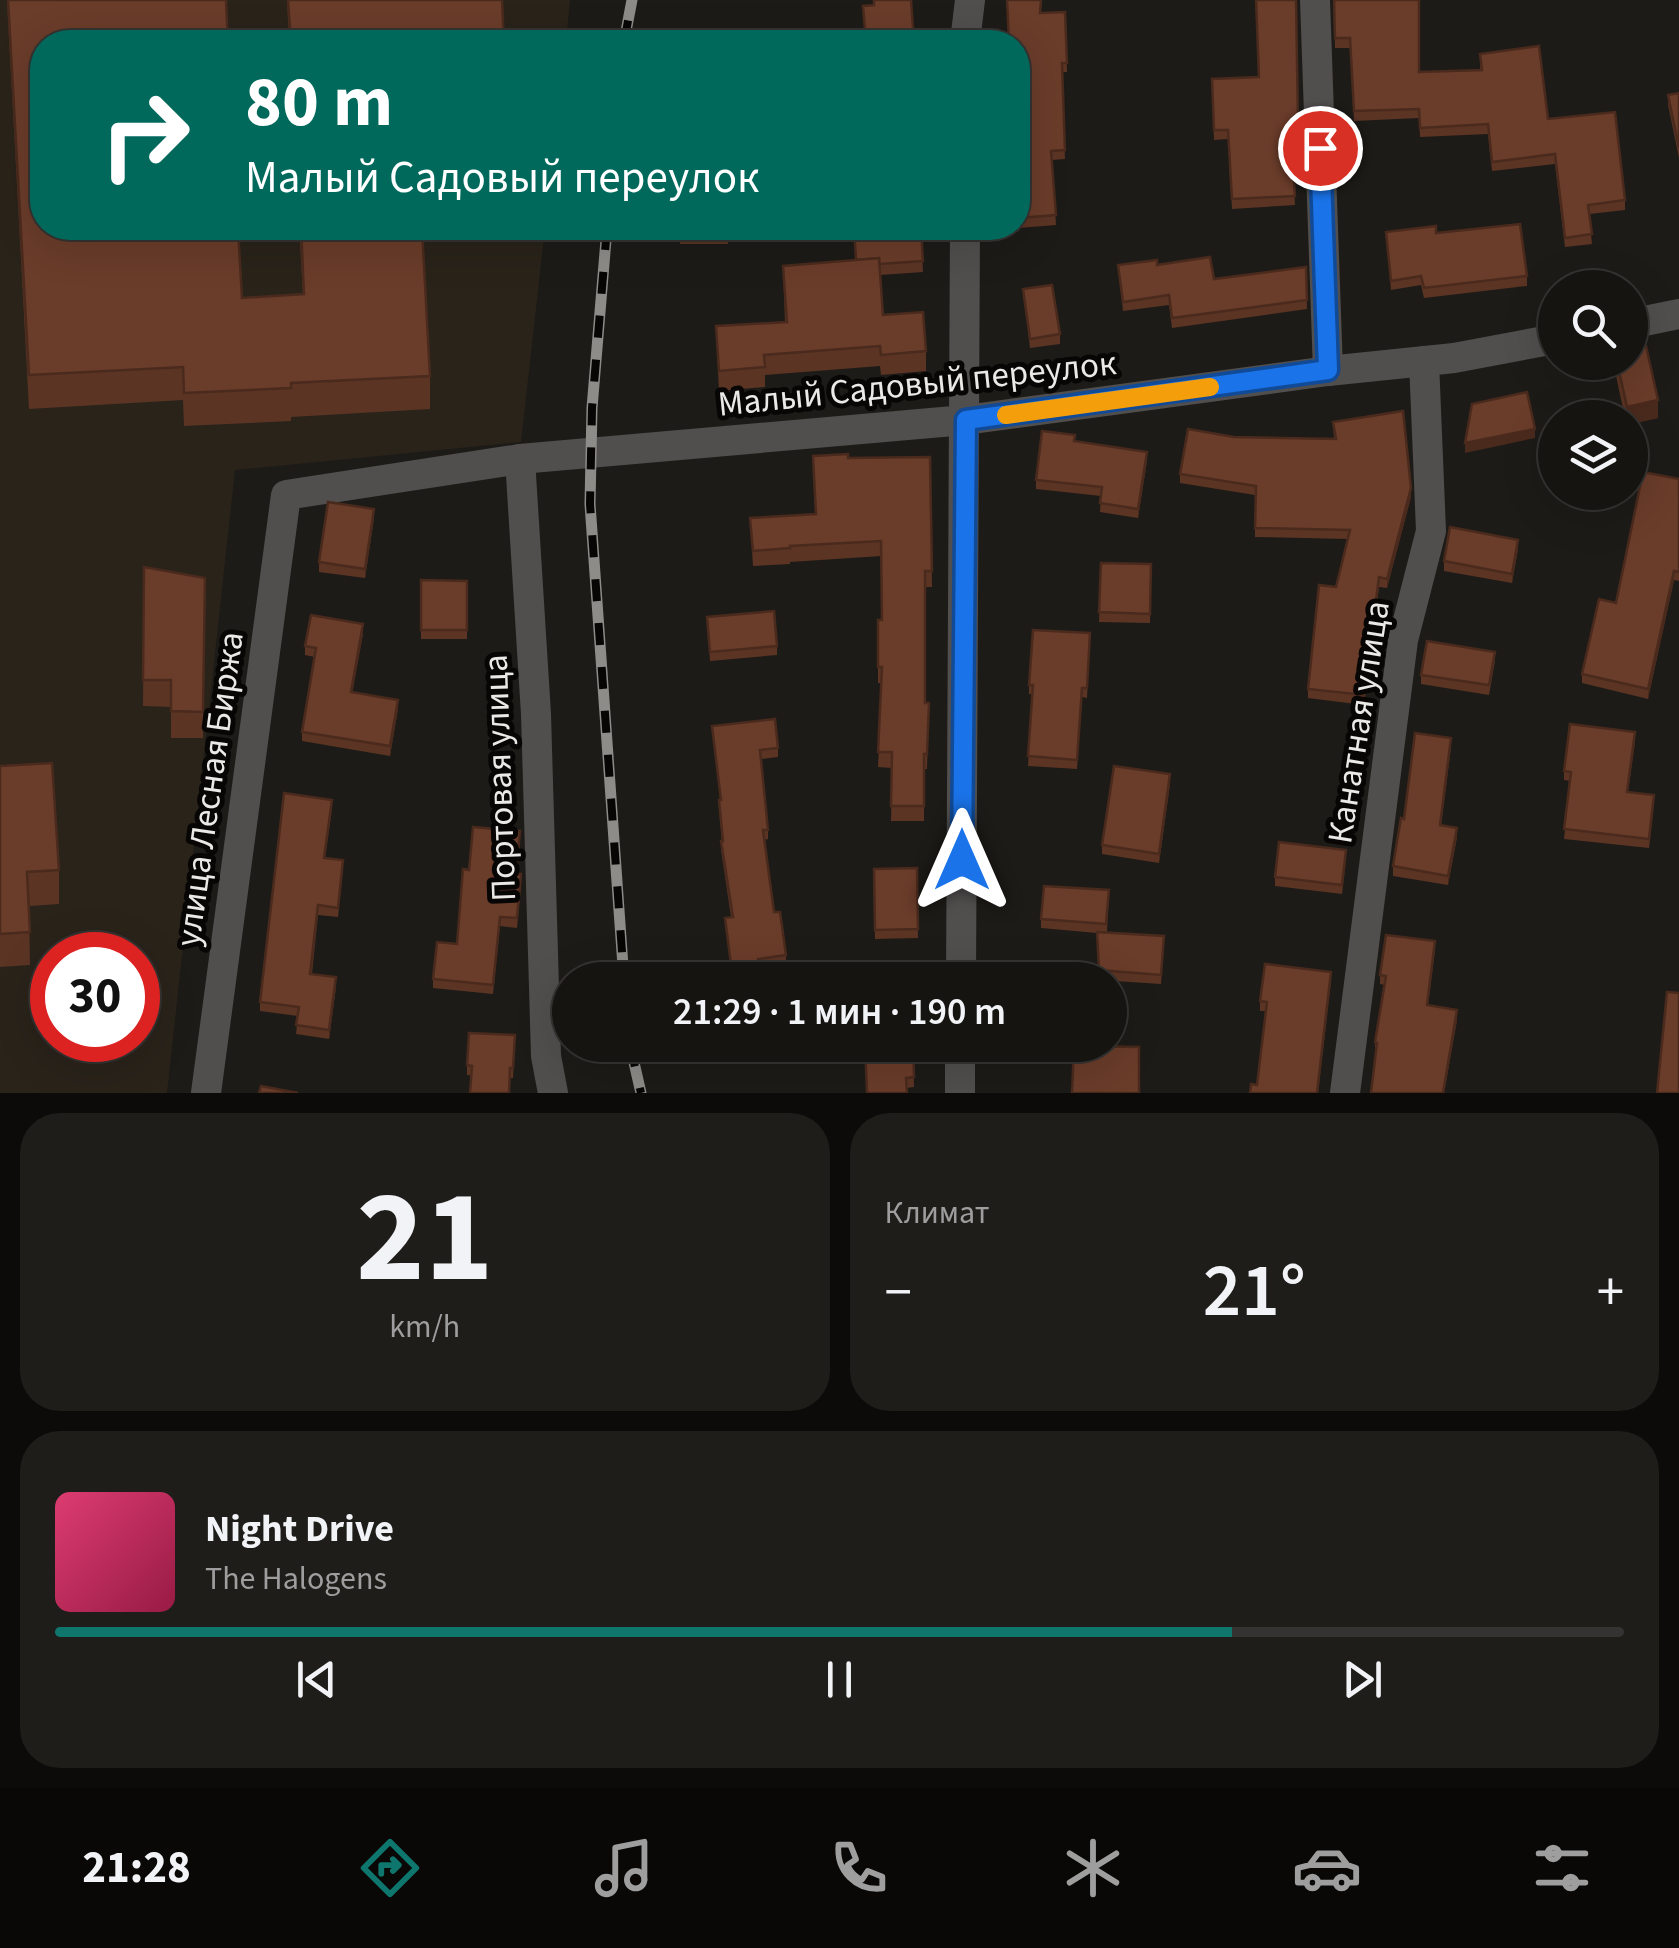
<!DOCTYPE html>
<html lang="ru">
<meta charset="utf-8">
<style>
:root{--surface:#161411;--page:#1f1d1a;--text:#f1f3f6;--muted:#9e9e9f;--line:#353331;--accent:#0f766e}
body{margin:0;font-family:"Source Sans 3",sans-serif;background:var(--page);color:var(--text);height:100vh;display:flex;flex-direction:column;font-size:38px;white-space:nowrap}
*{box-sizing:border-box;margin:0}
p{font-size:32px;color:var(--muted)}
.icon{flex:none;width:55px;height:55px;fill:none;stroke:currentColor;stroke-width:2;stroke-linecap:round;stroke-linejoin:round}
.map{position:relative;height:1093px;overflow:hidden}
.panel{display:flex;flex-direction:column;gap:20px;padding:20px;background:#0c0b09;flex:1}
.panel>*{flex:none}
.banner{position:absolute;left:30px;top:30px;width:1000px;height:210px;border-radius:40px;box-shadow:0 10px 40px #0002,0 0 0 2px var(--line);background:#00695c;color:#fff;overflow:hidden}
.buttons{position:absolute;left:1538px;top:270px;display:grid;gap:20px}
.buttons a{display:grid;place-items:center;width:110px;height:110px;border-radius:50%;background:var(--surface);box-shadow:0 10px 40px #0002,0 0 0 2px var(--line);font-size:50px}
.speed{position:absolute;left:30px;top:932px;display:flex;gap:20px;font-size:50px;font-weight:700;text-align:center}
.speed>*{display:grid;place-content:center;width:130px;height:130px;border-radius:50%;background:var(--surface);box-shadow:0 10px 40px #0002,0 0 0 2px var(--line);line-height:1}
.speed .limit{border:15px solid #d22;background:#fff;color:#111}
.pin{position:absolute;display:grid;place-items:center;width:85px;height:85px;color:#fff;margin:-42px;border:5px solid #fff;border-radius:50%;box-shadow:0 2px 10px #0007}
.me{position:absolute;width:110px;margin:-55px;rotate:0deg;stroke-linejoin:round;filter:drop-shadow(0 0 8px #0008)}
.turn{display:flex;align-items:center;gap:35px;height:210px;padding:0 50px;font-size:45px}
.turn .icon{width:130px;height:130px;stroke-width:2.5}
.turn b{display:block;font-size:70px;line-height:85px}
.big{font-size:75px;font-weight:600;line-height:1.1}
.panel .card{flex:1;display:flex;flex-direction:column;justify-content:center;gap:15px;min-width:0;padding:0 35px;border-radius:40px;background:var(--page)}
.panel .dial{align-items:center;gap:0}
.dial b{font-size:130px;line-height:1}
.song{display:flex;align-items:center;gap:30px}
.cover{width:120px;height:120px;border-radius:15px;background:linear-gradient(135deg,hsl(340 70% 55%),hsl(340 70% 35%))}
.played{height:10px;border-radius:5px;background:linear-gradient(90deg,var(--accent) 75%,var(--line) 75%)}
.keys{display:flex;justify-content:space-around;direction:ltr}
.heat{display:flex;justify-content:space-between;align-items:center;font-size:55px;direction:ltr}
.panel .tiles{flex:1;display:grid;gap:20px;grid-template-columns:1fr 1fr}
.card:last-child{grid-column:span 2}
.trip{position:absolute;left:552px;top:962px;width:575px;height:100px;border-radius:50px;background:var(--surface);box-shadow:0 10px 40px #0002,0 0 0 2px var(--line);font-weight:600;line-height:100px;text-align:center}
.tab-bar{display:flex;height:160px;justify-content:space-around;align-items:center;background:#090807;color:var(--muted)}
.tab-bar .icon{width:70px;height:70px}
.tab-bar .selected{color:var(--accent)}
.tab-bar b{font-size:45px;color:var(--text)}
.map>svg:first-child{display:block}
</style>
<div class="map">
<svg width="1679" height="1093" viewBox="0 0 1679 1093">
<rect width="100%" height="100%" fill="#1d1b17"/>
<path fill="#29231a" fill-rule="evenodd" d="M 0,0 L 570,0 L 566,42 L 42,42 L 42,228 L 545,228 L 521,442 L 235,470 L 167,1093 L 0,1093 ZM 52,955 L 138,955 L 138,1040 L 52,1040 Z"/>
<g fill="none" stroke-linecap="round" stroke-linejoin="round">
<g stroke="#514e4e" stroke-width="30">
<path d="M 1315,0 L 1328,371"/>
<path d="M 965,42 L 970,0"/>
<path d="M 1630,324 L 1679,314"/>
<path d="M 520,459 L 536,714 L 546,1056 L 553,1093"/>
<path d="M 961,980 L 965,228"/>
<path d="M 206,1093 L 286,495 L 520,459 L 965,420 L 1328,371 L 1454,358 L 1555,339"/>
<path d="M 960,1093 L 960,1045"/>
<path d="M 1345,1093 L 1403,640 L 1431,531 L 1424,361"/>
</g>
<g stroke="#8e8c89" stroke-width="11">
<g id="rail">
<path d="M 624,42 L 632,0"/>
<path d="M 607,228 L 592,408 L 590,504 L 624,980"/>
<path d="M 630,1045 L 641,1093"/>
</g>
</g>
<use href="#rail" stroke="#070605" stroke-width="8" stroke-dasharray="22" stroke-linecap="butt"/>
</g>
<g fill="#5b3424">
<path d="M 7,0 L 226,0 L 242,298 L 303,294 L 299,228 L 422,228 L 430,376 L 430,409 L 291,417 L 291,421 L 184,426 L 183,400 L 29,409 Z"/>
<path d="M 287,0 L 502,0 L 504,42 L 289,42 Z"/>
<path d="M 1296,0 L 1298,133 L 1291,133 L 1295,205 L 1232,209 L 1228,139 L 1214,140 L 1212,79 L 1259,77 Z"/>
<path d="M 1334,0 L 1419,72 L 1480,70 L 1480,54 L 1548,119 L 1625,200 L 1625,210 L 1589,214 L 1592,244 L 1565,247 L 1555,164 L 1492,171 L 1488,134 L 1420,137 L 1419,118 L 1354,121 L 1350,48 L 1335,48 Z"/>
<path d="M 1065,12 L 1067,72 L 1062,72 L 1065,159 L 1052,160 L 1056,225 L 1018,228 L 1018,216 L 1040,13 Z"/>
<path d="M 1679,93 L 1679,158 L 1668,105 L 1668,95 Z"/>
<rect x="680" y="228" width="48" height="16"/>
<path d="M 853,228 L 921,228 L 923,272 L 880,275 L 883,315 L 926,351 L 926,371 L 881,375 L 880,366 L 765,375 L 765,387 L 719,391 L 716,326 L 785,322 L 783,266 L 856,260 Z"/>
<path d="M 1386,232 L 1436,233 L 1527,276 L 1527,286 L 1424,298 L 1421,285 L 1391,290 Z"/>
<path d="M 1118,265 L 1157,265 L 1214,279 L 1306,267 L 1307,309 L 1172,328 L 1169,305 L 1123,311 Z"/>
<path d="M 1023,289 L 1060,334 L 1060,344 L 1030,348 Z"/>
<path d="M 1615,362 L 1630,362 L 1658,418 L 1630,424 L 1630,418 L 1625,418 L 1615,371 Z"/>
<path d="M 1333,422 L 1411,497 L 1387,588 L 1379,587 L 1364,705 L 1308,698 L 1308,689 L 1348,539 L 1255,537 L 1255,495 L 1180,483 L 1180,474 L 1234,437 L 1334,439 Z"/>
<path d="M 1075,441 L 1147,461 L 1138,518 L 1100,512 L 1101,496 L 1036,489 L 1036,480 Z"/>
<path d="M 813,456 L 848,458 L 930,457 L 932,587 L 925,587 L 925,703 L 929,703 L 927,769 L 924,769 L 924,821 L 891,821 L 892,768 L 878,767 L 882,683 L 878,683 L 878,620 L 882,620 L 881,556 L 790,562 L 790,564 L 753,566 L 750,518 L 815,514 Z"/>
<path d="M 1679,479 L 1679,581 L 1674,580 L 1648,699 L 1582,683 L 1582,674 Z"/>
<path d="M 374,518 L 365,578 L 319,572 L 319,562 Z"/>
<path d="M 1518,549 L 1512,583 L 1444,571 L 1444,561 Z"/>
<path d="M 1101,563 L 1151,564 L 1150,623 L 1099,622 Z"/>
<path d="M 144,567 L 205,578 L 203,738 L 171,738 L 171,707 L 143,706 Z"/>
<path d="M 421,580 L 467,581 L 467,639 L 421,639 Z"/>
<path d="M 707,617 L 777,646 L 777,655 L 710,661 Z"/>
<path d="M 1090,633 L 1087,698 L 1082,697 L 1077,769 L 1028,766 L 1033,694 L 1029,694 L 1029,685 Z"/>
<path d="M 363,634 L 352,692 L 398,709 L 390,756 L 302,741 L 302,732 L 315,657 L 305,655 L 305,646 Z"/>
<path d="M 1495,661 L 1489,695 L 1421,684 L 1421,675 Z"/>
<path d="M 712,726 L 778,748 L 778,757 L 761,759 L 768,830 L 768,839 L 764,840 L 774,912 L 786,955 L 786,964 L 731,972 L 725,918 L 731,917 L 721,850 L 722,841 L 719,810 L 720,800 Z"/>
<path d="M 1635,742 L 1628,792 L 1654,804 L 1649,848 L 1564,839 L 1570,781 L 1564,780 L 1564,771 Z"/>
<path d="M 1451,747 L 1441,825 L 1457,837 L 1448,885 L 1393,876 L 1393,866 L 1404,819 Z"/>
<path d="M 0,766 L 59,870 L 59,904 L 29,906 L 30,965 L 0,967 Z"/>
<path d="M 1170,784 L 1159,863 L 1102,854 L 1102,845 Z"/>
<path d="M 332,809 L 325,858 L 343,869 L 338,917 L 318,915 L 312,974 L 336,987 L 329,1039 L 296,1034 L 298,1016 L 260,1011 L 260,1002 Z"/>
<path d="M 520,841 L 517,874 L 521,884 L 517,928 L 500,926 L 493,994 L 433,988 L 433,979 L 457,944 L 469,870 Z"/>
<path d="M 1346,859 L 1342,894 L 1275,886 L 1275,877 Z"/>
<path d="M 917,868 L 918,938 L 875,939 L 874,869 Z"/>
<path d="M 1109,890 L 1107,932 L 1164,936 L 1161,984 L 1099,980 L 1097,933 L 1041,928 L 1041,919 Z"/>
<path d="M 1435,950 L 1428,1005 L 1457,1020 L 1444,1093 L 1375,1052 L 1375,1042 L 1385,985 L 1380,984 L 1380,975 Z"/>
<path d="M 1331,981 L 1318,1093 L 1257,1085 L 1266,1011 L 1260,1011 L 1260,1001 Z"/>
<path d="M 515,1035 L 513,1078 L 467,1075 L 467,1065 Z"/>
<path d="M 913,1045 L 914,1087 L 867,1093 Z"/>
</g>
<g fill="#4a2a1d">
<path d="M 1658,400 L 1658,418 L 1630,424 L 1630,418 L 1627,418 L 1627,407 Z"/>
<path d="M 1535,429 L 1535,438 L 1465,453 L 1465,443 Z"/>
<path d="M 1147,452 L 1147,461 L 1138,518 L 1138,509 Z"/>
<path d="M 1411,488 L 1411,497 L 1387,588 L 1387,579 Z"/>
<path d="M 374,509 L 374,518 L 365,578 L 365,569 Z"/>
<path d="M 1518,540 L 1518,549 L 1512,583 L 1512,574 Z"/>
<path d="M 1674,571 L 1674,580 L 1648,699 L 1648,689 Z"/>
<path d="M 1379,577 L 1379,587 L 1364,705 L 1364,695 Z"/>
<path d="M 363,624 L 363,634 L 351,701 L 351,692 Z"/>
<path d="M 398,700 L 398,709 L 390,756 L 390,746 Z"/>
<path d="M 1451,738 L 1451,747 L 1440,834 L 1440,825 Z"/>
<path d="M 1170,774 L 1170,784 L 1159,863 L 1159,854 Z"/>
<path d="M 1457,828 L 1457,837 L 1448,885 L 1448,876 Z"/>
<path d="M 336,977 L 336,987 L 329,1039 L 329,1030 Z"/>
<path d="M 1457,1010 L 1457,1020 L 1444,1093 L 1443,1093 Z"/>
</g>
<g fill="#6a3c2a" stroke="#4a2a1d" stroke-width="2.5">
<path d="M 8,0 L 226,0 L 228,42 L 42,42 L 42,228 L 238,228 L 242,298 L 304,294 L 301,228 L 422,228 L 430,376 L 291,383 L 291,388 L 184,393 L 183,367 L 29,375 Z"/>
<path d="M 288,0 L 502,0 L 504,42 L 291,42 Z"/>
<path d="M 874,0 L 911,0 L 914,42 L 866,42 L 863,6 L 874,5 Z"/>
<path d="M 1007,0 L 1041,0 L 1040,13 L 1065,12 L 1067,63 L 1062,63 L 1065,150 L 1051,151 L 1056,215 L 1018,218 L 1018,42 L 1009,42 Z"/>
<path d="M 1256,0 L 1296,0 L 1298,123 L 1290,123 L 1295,196 L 1232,199 L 1228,130 L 1214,130 L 1212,79 L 1259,77 Z"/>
<path d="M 1334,0 L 1419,0 L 1419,72 L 1482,70 L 1480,54 L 1539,46 L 1548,119 L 1615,112 L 1625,200 L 1588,205 L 1592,234 L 1565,238 L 1555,154 L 1492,162 L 1488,124 L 1420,128 L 1419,109 L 1354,111 L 1350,38 L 1335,38 Z"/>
<path d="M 1679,93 L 1679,148 L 1668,95 Z"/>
<path d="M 1520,224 L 1527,276 L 1424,288 L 1421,276 L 1391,281 L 1386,232 L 1436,226 L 1436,233 Z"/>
<rect x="680" y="228" width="48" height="6"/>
<path d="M 854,228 L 921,228 L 923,261 L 879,264 L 879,258 L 856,260 Z"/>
<path d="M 1210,257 L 1214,279 L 1306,267 L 1307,300 L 1172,318 L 1169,295 L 1123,302 L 1118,265 L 1157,260 L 1157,265 Z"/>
<path d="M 879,258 L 883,315 L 923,312 L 926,351 L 881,355 L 880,346 L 764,355 L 765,367 L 719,371 L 716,326 L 787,322 L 783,266 Z"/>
<path d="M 1052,285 L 1060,334 L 1030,339 L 1023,289 Z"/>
<path d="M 1646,346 L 1658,400 L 1627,407 L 1617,362 L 1630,362 L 1630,349 Z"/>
<path d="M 1527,392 L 1535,429 L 1465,443 L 1472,404 Z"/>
<path d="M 1403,411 L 1411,488 L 1387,579 L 1379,577 L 1364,695 L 1308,689 L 1319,585 L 1336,587 L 1350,530 L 1255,528 L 1256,486 L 1180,474 L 1188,429 L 1234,437 L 1336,439 L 1333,422 Z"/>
<path d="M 1042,431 L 1075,435 L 1074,441 L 1147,452 L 1138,509 L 1100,503 L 1102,487 L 1036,480 Z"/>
<path d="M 848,454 L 848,458 L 930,457 L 932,571 L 925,571 L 925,703 L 929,703 L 927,754 L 924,754 L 924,806 L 891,806 L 892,752 L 878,752 L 882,667 L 878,667 L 878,620 L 882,620 L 881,541 L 790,546 L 790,548 L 753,551 L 750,518 L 816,514 L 813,456 Z"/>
<path d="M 1643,472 L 1679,479 L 1679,572 L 1674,571 L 1648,689 L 1582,674 L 1599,599 L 1616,603 Z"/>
<path d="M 328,502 L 374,509 L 365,569 L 319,562 Z"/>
<path d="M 1450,527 L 1518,540 L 1512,574 L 1444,561 Z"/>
<path d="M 1101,563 L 1151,564 L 1150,614 L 1099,612 Z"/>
<path d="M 144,567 L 205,578 L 203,712 L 171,711 L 171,680 L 143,680 Z"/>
<path d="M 421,580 L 467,581 L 467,630 L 421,630 Z"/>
<path d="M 774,611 L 777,646 L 710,652 L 707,617 Z"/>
<path d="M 311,615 L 363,624 L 351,692 L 398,700 L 390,746 L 302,732 L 316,648 L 305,646 Z"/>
<path d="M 1033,630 L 1090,633 L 1087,688 L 1082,688 L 1077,760 L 1028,756 L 1033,685 L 1029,685 Z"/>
<path d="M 1427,641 L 1495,652 L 1489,685 L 1421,675 Z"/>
<path d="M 775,719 L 778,748 L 760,750 L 768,830 L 763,830 L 774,912 L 780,912 L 786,955 L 758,959 L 760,980 L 708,980 L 707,976 L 732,972 L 725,918 L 733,917 L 721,841 L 723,841 L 719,800 L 721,800 L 712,726 Z"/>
<path d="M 1570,724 L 1635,732 L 1627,792 L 1654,795 L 1649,839 L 1564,829 L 1571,772 L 1564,771 Z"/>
<path d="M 1415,733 L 1451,738 L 1440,825 L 1457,828 L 1448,876 L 1393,866 L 1401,818 L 1404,819 Z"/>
<path d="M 52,763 L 59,870 L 27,872 L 30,932 L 0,934 L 0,766 Z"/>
<path d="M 1114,766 L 1170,774 L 1159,854 L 1102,845 Z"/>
<path d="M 284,793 L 332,800 L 324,858 L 343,860 L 338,908 L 318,905 L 310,974 L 336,977 L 329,1030 L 296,1025 L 299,1007 L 260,1002 Z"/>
<path d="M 473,827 L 520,831 L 516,874 L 521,874 L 517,918 L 500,917 L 493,985 L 433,979 L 437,942 L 457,944 L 463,869 L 469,870 Z"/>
<path d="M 1279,842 L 1346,850 L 1342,885 L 1275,877 Z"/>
<path d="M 917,868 L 918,929 L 875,930 L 874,869 Z"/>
<path d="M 1044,886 L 1109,890 L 1106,924 L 1041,919 Z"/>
<path d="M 1097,932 L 1164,936 L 1161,975 L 1099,970 Z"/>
<path d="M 1386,935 L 1435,941 L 1427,1005 L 1457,1010 L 1443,1093 L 1444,1093 L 1371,1093 L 1377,1043 L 1375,1042 L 1386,976 L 1380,975 Z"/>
<path d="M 1265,964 L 1331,972 L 1317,1093 L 1250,1093 L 1251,1084 L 1257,1085 L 1267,1002 L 1260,1001 Z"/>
<path d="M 1667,992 L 1679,993 L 1679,1093 L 1657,1093 Z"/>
<path d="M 469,1033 L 515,1035 L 513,1068 L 510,1068 L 509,1093 L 470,1093 L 472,1066 L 467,1065 Z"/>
<path d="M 865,1045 L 913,1045 L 914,1077 L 906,1078 L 907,1093 L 867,1093 Z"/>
<path d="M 1074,1046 L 1139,1047 L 1139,1093 L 1072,1093 Z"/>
<path d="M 261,1086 L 298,1093 L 259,1093 Z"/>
</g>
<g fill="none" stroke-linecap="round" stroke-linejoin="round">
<g stroke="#114b97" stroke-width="25">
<path id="route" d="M 962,860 L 966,420 L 1328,370 L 1320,148"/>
</g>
<use href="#route" stroke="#1a73e8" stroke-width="18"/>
<path stroke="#f59e0b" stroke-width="18" d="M 1006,415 L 1210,387"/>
</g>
<g text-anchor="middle" stroke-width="10" stroke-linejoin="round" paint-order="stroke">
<g font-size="35" fill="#eae9e6" stroke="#070605">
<text transform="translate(917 383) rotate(-6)" y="12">Малый Садовый переулок</text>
<text transform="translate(1358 722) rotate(-81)" y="12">Канатная улица</text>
<text transform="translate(499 778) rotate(-92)" y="12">Портовая улица</text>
<text transform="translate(209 789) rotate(-82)" y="12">улица Лесная Биржа</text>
</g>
</g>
</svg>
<div class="buttons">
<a><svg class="icon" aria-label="search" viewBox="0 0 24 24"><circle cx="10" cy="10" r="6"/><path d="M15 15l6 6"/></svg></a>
<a><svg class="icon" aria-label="layers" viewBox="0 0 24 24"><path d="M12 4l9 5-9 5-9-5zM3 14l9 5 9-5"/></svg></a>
</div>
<div class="speed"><div class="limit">30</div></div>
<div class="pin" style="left:1320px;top:148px;background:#d93025"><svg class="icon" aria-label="arrive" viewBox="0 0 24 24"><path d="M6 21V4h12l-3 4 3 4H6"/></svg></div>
<svg class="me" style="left:962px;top:860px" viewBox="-20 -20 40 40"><path d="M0-17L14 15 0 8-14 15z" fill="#1a73e8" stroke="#fff" stroke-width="4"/></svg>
<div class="trip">21:29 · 1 мин · 190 m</div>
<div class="banner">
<div class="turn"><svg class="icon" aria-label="right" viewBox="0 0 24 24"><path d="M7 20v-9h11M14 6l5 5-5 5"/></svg><div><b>80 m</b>Малый Садовый переулок</div></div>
</div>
</div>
<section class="panel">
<div class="tiles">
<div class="card dial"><b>21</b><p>km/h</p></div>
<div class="card"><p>Климат</p>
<div class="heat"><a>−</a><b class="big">21°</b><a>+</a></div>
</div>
<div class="card">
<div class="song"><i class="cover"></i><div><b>Night Drive</b><p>The Halogens</p></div></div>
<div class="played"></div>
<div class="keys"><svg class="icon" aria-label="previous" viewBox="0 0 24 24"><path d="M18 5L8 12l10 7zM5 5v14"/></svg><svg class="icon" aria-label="pause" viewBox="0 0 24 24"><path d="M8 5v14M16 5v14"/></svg><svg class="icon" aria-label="next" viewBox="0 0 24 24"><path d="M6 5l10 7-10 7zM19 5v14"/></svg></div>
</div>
</div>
</section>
<nav class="tab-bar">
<b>21:28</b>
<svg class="icon selected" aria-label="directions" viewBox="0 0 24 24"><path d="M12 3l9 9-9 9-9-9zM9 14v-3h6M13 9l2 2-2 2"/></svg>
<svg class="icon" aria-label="music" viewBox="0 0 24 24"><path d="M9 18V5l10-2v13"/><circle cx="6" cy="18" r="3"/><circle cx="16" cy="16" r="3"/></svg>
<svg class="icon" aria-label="phone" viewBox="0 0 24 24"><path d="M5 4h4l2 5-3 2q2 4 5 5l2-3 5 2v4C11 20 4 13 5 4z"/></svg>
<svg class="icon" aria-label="climate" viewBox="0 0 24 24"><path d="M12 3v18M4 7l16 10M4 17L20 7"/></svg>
<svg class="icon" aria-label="car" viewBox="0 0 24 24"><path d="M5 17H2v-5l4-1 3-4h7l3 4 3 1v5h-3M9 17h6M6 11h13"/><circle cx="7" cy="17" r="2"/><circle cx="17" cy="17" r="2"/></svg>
<svg class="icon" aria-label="filters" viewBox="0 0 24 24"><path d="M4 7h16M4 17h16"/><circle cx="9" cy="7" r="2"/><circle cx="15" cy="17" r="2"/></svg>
</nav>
